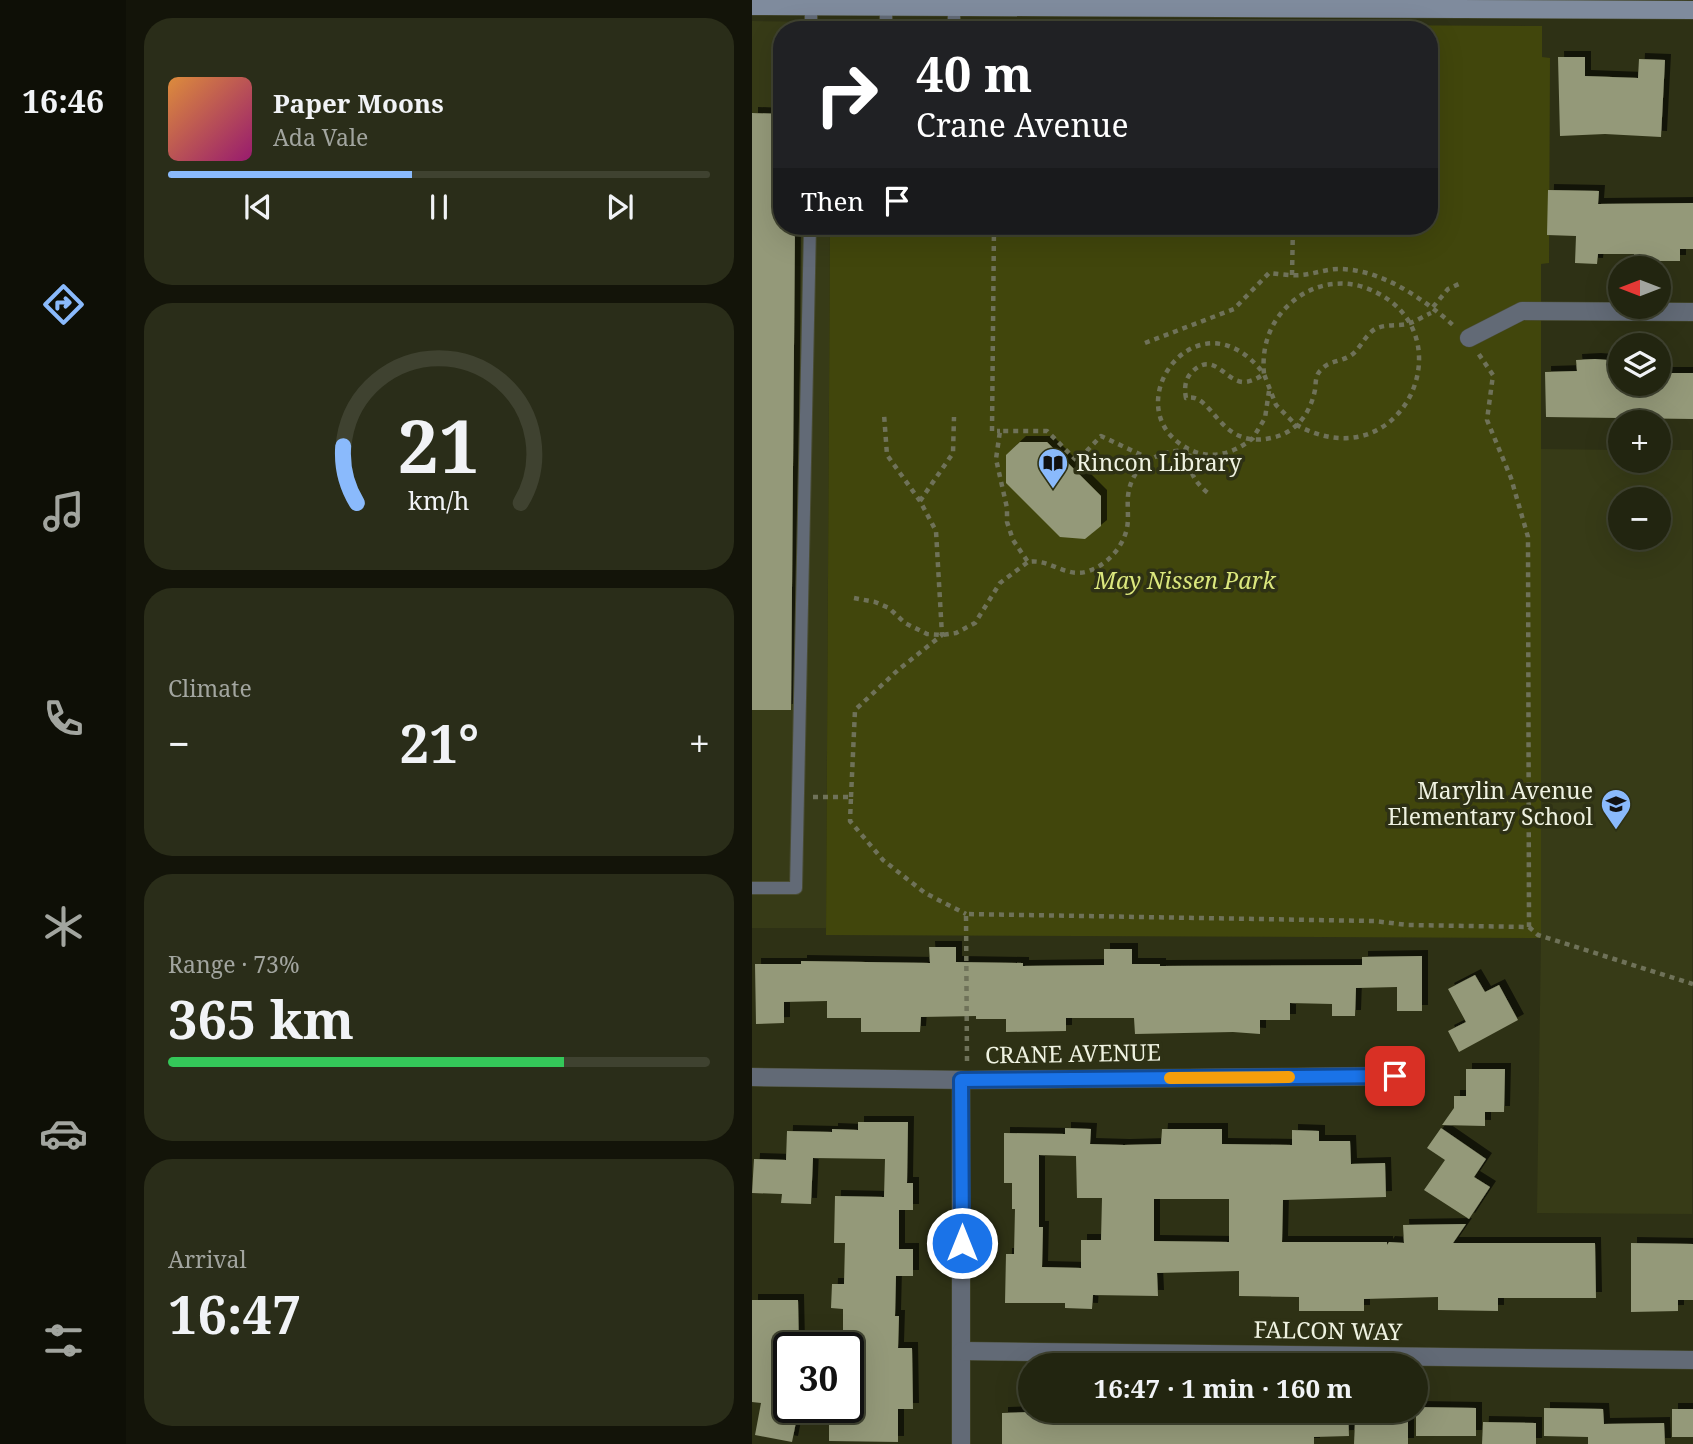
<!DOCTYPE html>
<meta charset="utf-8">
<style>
:root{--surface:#222510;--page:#2a2d19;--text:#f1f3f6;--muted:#a2a59f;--line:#3f4230;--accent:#8abafc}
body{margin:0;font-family:"Noto Serif",serif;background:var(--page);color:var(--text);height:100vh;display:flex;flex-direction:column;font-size:26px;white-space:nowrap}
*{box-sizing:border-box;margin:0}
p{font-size:23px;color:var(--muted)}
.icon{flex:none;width:38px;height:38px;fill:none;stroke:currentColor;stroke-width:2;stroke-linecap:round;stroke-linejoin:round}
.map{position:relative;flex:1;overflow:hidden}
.side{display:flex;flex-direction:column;gap:18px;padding:18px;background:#131409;width:626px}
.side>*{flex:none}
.banner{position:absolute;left:21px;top:21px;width:665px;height:214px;border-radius:28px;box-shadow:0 7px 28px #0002,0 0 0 2px var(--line);background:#202124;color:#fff;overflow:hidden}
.needle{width:46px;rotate:270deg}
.fabs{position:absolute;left:856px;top:256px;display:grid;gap:14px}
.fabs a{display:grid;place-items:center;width:63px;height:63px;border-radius:50%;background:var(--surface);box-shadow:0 7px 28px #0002,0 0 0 2px var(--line);font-size:35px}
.speed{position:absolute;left:21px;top:1332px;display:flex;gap:14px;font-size:35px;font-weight:700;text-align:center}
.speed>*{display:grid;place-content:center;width:91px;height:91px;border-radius:50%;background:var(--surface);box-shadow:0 7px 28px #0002,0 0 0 2px var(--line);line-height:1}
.speed .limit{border:4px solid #111;border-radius:10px;background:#fff;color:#111}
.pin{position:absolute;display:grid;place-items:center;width:60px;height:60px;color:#fff;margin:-30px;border-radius:14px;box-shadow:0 4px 10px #0006}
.me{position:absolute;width:77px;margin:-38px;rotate:0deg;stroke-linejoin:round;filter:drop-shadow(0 0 5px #0008)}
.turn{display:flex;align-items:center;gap:24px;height:147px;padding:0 28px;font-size:32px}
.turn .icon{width:91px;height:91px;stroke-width:2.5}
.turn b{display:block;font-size:49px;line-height:60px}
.then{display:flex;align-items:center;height:66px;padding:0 28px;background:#0003;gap:14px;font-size:26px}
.big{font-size:52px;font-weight:700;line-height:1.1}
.side .card{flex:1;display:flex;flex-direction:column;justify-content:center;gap:10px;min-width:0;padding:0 24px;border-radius:28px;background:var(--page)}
.side .dial{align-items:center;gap:0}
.dial svg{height:182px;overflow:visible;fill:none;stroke:var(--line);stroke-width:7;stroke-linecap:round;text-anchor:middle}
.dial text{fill:var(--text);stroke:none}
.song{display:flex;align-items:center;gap:21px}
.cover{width:84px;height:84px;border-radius:10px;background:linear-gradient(135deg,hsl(30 70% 55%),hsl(320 70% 35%))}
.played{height:7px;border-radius:4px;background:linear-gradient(90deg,var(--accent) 45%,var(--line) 45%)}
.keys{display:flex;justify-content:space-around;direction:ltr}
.heat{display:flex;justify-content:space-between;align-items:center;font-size:38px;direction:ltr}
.charge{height:10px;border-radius:5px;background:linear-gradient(90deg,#34c759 73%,var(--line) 0)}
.trip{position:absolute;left:266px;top:1353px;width:410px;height:70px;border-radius:35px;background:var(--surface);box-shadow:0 7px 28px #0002,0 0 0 2px var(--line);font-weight:700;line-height:70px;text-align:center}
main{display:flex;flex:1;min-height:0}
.tabs{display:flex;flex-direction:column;width:126px;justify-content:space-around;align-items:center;background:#0e0f06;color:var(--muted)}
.tabs .icon{width:49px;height:49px}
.tabs .selected{color:var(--accent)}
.tabs b{font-size:32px;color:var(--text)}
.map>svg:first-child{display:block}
</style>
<main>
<nav class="tabs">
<b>16:46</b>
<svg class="icon selected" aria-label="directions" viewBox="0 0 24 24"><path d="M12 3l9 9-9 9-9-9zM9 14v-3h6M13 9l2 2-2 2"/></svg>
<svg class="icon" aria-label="music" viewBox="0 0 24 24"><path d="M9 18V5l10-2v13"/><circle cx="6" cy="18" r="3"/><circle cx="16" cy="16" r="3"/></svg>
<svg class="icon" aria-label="phone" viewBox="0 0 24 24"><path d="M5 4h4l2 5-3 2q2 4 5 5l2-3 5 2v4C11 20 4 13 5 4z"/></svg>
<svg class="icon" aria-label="climate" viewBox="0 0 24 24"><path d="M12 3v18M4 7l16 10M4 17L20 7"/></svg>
<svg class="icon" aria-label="car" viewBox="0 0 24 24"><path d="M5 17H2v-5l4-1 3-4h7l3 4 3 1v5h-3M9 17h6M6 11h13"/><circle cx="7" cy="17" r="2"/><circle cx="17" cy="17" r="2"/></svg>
<svg class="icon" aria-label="filters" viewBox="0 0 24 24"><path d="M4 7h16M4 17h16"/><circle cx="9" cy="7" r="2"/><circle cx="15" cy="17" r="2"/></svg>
</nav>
<section class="side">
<div class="card">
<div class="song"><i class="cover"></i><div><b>Paper Moons</b><p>Ada Vale</p></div></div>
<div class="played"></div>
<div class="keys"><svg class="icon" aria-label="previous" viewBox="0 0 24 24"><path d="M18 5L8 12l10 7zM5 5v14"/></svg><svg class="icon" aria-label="pause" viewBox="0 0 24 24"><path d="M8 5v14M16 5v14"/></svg><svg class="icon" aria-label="next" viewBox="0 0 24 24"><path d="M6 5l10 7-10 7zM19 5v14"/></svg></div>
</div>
<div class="card dial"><svg viewBox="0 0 100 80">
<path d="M14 69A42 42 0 1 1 86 69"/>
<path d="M14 69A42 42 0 0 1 8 44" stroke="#8abafc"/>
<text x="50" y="56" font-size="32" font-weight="700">21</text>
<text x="50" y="72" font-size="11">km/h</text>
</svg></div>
<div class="card"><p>Climate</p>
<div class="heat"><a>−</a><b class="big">21°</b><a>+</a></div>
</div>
<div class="card"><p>Range · 73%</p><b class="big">365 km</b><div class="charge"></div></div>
<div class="card"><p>Arrival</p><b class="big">16:47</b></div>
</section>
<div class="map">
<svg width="941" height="1444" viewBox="0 0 941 1444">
<defs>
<filter id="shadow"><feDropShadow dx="6" dy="-6" stdDeviation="0" flood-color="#0009"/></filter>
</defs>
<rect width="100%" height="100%" fill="#2e3115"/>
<g fill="#373b17" fill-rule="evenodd">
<path d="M 0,21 L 79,22 L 79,30 L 30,30 L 30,226 L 78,226 L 74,928 L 0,928 Z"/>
<path d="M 789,449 L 868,450 L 868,460 L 906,460 L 907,450 L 940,450 L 940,1214 L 785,1213 L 789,938 ZM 868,499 L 906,499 L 906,537 L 868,537 Z"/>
</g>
<path fill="#41460c" d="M 79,22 L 790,26 L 790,57 L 798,58 L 797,263 L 789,264 L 789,938 L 74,935 L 78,226 L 677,226 L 677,30 L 79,30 Z"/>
<g fill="#949979" fill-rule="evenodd" filter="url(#shadow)">
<path d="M 806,57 L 833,57 L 833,76 L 886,78 L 887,59 L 913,60 L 909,137 L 853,134 L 808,136 Z"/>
<path d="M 0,113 L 30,114 L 30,226 L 43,226 L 39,710 L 0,710 Z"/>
<path d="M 796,190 L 847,191 L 846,204 L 941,203 L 941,249 L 928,249 L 928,261 L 902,261 L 902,265 L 882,265 L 882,254 L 846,254 L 845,264 L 823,263 L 824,236 L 795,235 Z"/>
<path d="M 843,359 L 868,361 L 868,383 L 906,383 L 906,373 L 941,373 L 941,419 L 794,417 L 793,372 L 825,371 L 824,360 Z"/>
<path d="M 268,442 L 295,442 L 349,496 L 349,526 L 333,539 L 308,537 L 254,483 L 254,455 Z"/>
<path d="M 177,947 L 204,947 L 204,962 L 271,963 L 271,966 L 352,965 L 352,949 L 380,949 L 380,964 L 408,964 L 408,966 L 610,965 L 610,957 L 670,956 L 670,1011 L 645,1011 L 645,987 L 604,988 L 603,1016 L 580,1016 L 580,1004 L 538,1003 L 538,1020 L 508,1020 L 508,1034 L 481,1032 L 383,1034 L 382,1018 L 314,1018 L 314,1031 L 254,1032 L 254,1019 L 224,1019 L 224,1016 L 169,1017 L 168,1032 L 109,1032 L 109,1018 L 75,1018 L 75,1001 L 32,1002 L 32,1023 L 4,1024 L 3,964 L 49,964 L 49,961 L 178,963 Z"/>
<path d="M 723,975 L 733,992 L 747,985 L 766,1020 L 707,1052 L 696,1031 L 714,1022 L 696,989 Z"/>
<path d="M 714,1069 L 753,1069 L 752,1112 L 733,1112 L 733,1126 L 690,1125 L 702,1108 L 702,1096 L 714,1096 Z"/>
<path d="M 106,1122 L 156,1122 L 155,1183 L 161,1183 L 161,1210 L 147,1210 L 147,1249 L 161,1249 L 161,1276 L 144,1276 L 143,1316 L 147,1316 L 146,1348 L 160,1348 L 161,1409 L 146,1409 L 146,1442 L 77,1441 L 77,1419 L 91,1419 L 91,1407 L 96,1407 L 96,1348 L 91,1348 L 91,1309 L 79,1308 L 80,1284 L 92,1284 L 93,1243 L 82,1243 L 83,1196 L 132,1197 L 133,1159 L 61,1158 L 59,1204 L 29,1203 L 30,1194 L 0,1193 L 2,1159 L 34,1160 L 35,1131 L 80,1132 L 80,1129 L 106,1130 Z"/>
<path d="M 313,1128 L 339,1129 L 338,1144 L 372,1145 L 409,1144 L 410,1129 L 470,1129 L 470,1144 L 540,1145 L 540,1130 L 567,1131 L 567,1141 L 598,1141 L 599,1164 L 633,1163 L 634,1197 L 531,1200 L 530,1242 L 635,1242 L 635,1245 L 637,1242 L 652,1243 L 651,1225 L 714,1224 L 701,1243 L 843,1243 L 844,1298 L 746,1298 L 746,1311 L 686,1310 L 686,1297 L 612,1299 L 612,1311 L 547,1311 L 547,1297 L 487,1296 L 487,1271 L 405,1273 L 406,1296 L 341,1295 L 340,1309 L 313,1308 L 313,1303 L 253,1303 L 254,1254 L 262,1254 L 263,1209 L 260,1209 L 260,1183 L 252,1183 L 252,1133 L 313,1134 ZM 287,1155 L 324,1156 L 325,1198 L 350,1198 L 349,1240 L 329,1240 L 329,1268 L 290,1267 L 291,1227 L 287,1227 ZM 402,1199 L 477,1199 L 477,1242 L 402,1241 Z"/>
<path d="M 689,1128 L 734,1159 L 722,1177 L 738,1187 L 717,1219 L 672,1190 L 693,1160 L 675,1148 Z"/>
<path d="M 879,1243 L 941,1244 L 941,1300 L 926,1300 L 926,1311 L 879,1312 Z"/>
<path d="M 0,1300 L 46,1300 L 47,1348 L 37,1348 L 37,1407 L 47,1407 L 40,1442 L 3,1435 L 9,1403 L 0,1402 Z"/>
<path d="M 664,1407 L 724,1408 L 724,1436 L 664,1436 Z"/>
<path d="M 792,1408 L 851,1409 L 852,1424 L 912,1423 L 913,1444 L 836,1444 L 836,1437 L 792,1436 Z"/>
<rect x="920" y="1409" width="21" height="28"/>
<path d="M 338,1410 L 338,1420 L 406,1420 L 406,1410 L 467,1410 L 467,1421 L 531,1421 L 531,1410 L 596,1410 L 597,1436 L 562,1437 L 562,1444 L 250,1444 L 250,1413 Z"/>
<path d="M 603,1422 L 656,1422 L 656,1444 L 602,1444 Z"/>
<path d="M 731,1422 L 784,1423 L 784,1444 L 730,1444 Z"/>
</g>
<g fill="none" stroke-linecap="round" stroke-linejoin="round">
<g stroke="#494c32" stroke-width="14">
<g id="lane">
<path d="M 59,6 L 59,30"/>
<path d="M 202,7 L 202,30"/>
<path d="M 134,30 L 134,6"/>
<path d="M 0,888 L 44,888 L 58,226"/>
</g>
</g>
<g stroke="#494c32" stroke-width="19">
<g id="street">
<path d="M 717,338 L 770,311 L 941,312"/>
<path d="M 0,1077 L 216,1080 L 643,1076"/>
<path d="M 209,1080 L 209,1444"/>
<path d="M 210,1351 L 941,1360"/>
</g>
</g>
<g stroke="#494c32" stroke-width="19">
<path id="secondary" d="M 0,6 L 941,10"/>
</g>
<g stroke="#6f7259" stroke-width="4.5" stroke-dasharray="5 5" stroke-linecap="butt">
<path d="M 242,226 L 240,431 L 248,431"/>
<path d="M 540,275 L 541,226"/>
<path d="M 681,307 L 696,289 L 709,283"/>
<path d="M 393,343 L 482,309 L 517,273 C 527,274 539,276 549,275 C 562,274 574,269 587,269 C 629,269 672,299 702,326"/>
<path d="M 517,391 L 513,418 L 501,438 C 484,452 462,460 441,451 C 356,414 444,285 512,374 C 509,342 521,314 548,296 C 567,283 593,280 614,288 C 720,327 652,486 543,424 L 524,405 L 512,374 C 506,378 499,382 491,382 C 473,381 462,351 441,371 C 433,378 432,388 434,398 C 461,391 466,450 519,438 C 544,433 558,414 563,390 C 564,383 563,375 569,370 C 576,361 588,362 598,356 C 608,350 612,336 623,329 C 633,324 645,326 655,324 C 663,322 672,316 679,313"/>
<path d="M 398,459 L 349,436 L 325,461 L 295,431 L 248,431 L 244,459 L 255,508 L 255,522 L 261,540 L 276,562 C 298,558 314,579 337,571 C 356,564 371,547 375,528 C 377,518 375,506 376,496 C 380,462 408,450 438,450 C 434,467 442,482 456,493"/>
<path d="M 168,501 L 201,453 L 202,417"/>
<path d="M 102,598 L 123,602 L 137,608 L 153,623 L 175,634 L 190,635 L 204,633 L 223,623 L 248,583 L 276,562"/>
<path d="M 61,797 L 99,797 L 98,821 L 131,860 L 173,893 L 214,914"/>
<path d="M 99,797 L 103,710 L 146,670 L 190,635 L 184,531 L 168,501 L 135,455 L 132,414"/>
<path d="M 777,927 L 786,935 L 941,984"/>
<path d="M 215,1061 L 214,914 L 622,921 L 656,925 L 777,927 L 776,537 L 759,478 L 735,420 L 741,375 L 726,353"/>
</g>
<use href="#lane" stroke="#626a76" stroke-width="12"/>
<use href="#street" stroke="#626a76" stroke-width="18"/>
<use href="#secondary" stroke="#7f8b9d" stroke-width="18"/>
</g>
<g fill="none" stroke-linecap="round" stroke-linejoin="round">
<g stroke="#114b97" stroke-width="18">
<path id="route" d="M 210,1243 L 209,1080 L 643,1076"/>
</g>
<use href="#route" stroke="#1a73e8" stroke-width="12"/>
<path stroke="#f59e0b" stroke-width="12" d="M 418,1078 L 537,1077"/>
</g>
<defs>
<g id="library-pin" transform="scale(1.575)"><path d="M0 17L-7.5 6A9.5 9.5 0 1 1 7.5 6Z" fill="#8abafc" stroke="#2e3115"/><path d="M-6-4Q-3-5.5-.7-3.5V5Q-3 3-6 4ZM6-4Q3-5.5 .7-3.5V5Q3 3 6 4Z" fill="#111"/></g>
<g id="school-pin" transform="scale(1.575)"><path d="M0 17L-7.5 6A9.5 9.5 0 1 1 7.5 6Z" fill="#8abafc" stroke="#2e3115"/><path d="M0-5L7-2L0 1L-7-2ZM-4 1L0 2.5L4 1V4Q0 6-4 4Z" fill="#111"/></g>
</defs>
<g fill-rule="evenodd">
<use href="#library-pin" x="301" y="463"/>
<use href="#school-pin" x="864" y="804"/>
</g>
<g text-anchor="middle" stroke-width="7" stroke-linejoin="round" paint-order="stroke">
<g font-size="23" fill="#eff2e1" stroke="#2e3115" text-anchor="start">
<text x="324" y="471">Rincon Library</text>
<text x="841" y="799" text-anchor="end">Marylin Avenue<tspan x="841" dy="26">Elementary School</tspan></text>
</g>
<g font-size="23" font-style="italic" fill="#dbe77d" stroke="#2e3115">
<text x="433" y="589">May Nissen Park</text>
</g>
<g font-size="23" fill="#eff2e1" stroke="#2e3115">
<text transform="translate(321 1054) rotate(-1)" y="8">CRANE AVENUE</text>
<text transform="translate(576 1331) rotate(1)" y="8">FALCON WAY</text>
</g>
</g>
</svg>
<div class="fabs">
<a><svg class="needle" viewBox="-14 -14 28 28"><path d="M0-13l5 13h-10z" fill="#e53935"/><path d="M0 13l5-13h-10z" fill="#a2a59f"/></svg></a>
<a><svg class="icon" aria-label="layers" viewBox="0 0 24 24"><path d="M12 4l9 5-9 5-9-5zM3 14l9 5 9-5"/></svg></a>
<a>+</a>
<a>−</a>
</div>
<div class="speed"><div class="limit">30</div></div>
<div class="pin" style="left:643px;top:1076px;background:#d93025"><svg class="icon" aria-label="arrive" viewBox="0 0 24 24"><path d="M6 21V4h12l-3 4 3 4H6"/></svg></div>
<svg class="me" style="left:210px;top:1243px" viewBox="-20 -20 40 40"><circle r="17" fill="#1a73e8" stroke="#fff" stroke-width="3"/><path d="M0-11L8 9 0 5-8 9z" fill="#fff"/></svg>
<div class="trip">16:47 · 1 min · 160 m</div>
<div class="banner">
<div class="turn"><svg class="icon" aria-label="right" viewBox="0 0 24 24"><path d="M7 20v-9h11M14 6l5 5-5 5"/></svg><div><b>40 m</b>Crane Avenue</div></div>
<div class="then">Then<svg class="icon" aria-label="arrive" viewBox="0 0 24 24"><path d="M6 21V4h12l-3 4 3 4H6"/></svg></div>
</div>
</div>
</main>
